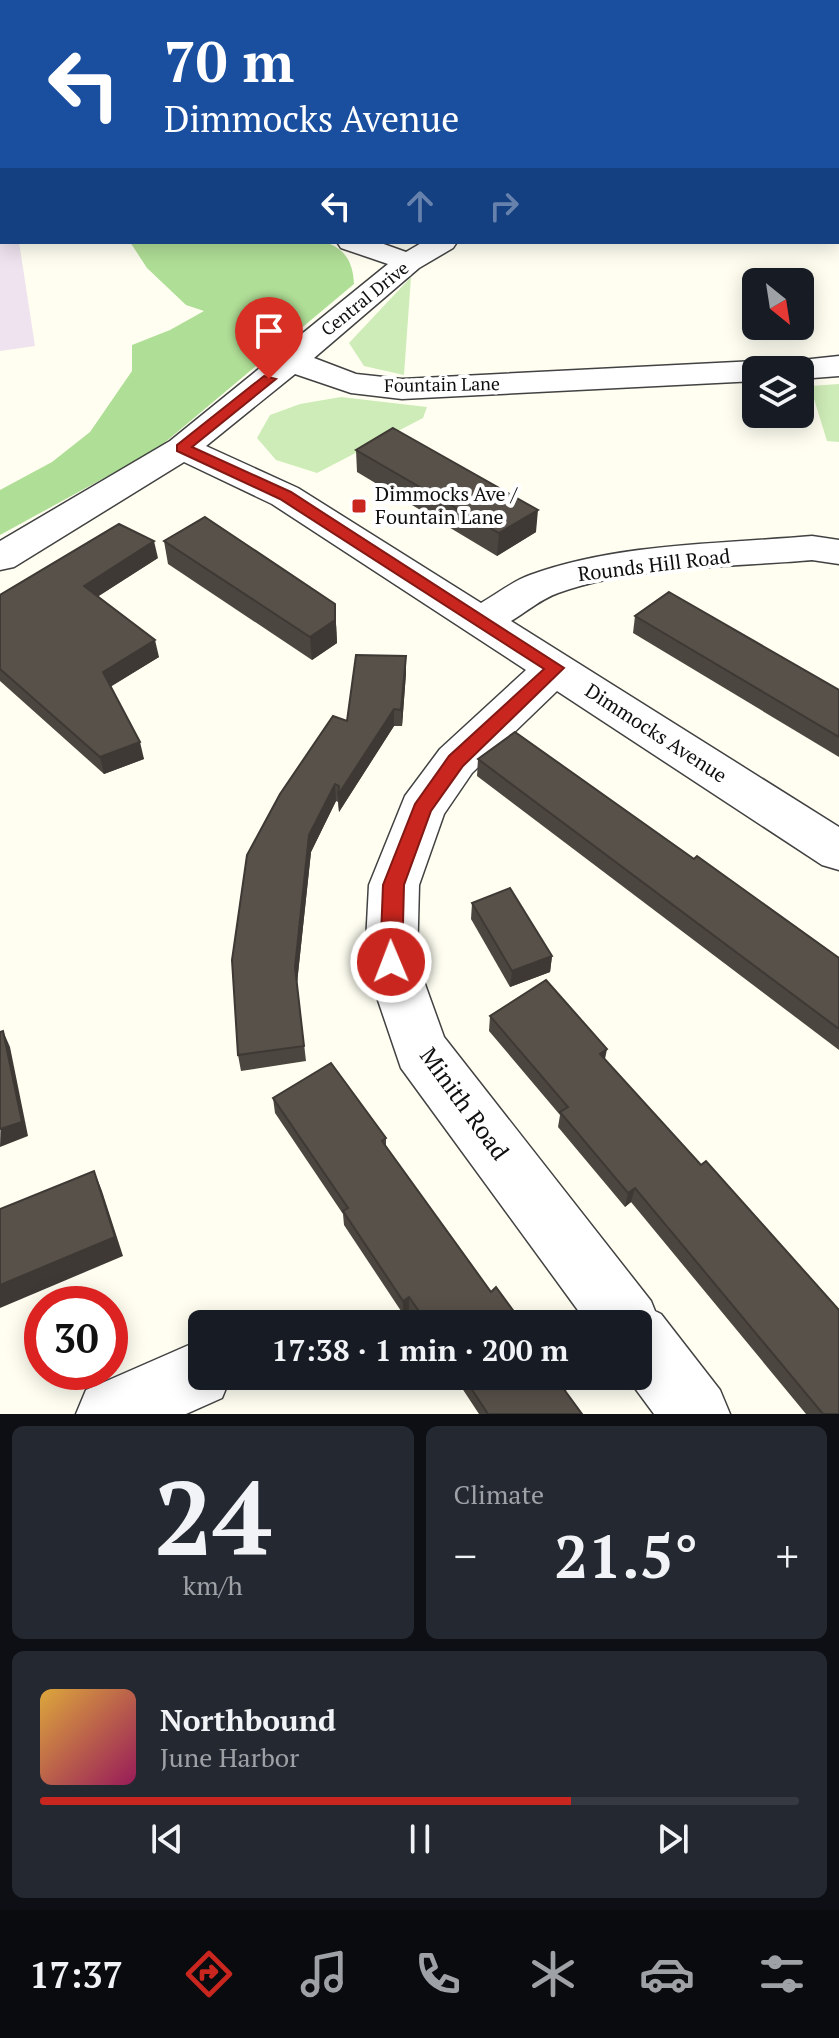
<!DOCTYPE html>
<meta charset="utf-8">
<style>
:root{--surface:#171b24;--page:#242831;--text:#f1f3f6;--muted:#9ea1a6;--line:#363941;--accent:#c8261e}
body{margin:0;font-family:"PT Serif",serif;background:var(--page);color:var(--text);height:100vh;display:flex;flex-direction:column;font-size:30px;white-space:nowrap}
*{box-sizing:border-box;margin:0}
p{font-size:26px;color:var(--muted)}
.icon{flex:none;width:44px;height:44px;fill:none;stroke:currentColor;stroke-width:2;stroke-linecap:round;stroke-linejoin:round}
.map{position:relative;height:1414px;overflow:hidden}
.sheet{display:flex;flex-direction:column;gap:12px;padding:12px;background:#0d0f14;flex:1}
.sheet>*{flex:none}
.banner{position:absolute;left:0px;top:0px;width:840px;height:244px;box-shadow:0 4px 20px #0003;background:#1a4fa0;color:#fff;overflow:hidden}
.needle{width:52px;rotate:150deg}
.buttons{position:absolute;left:742px;top:268px;display:grid;gap:16px}
.buttons a{display:grid;place-items:center;width:72px;height:72px;border-radius:12px;background:var(--surface);box-shadow:0 4px 20px #0003;font-size:40px}
.speed{position:absolute;left:24px;top:1286px;display:flex;gap:16px;font-size:40px;font-weight:700;text-align:center}
.speed>*{display:grid;place-content:center;width:104px;height:104px;border-radius:50%;background:var(--surface);box-shadow:0 4px 20px #0003;line-height:1}
.speed .limit{border:12px solid #d22;background:#fff;color:#111}
.pin{position:absolute;display:grid;place-items:center;width:68px;height:68px;color:#fff;margin:-82px -34px;border-radius:50% 50% 50% 0;rotate:-45deg;box-shadow:0 0 8px #0007}
.pin .icon{rotate:45deg}
.me{position:absolute;width:88px;margin:-44px;rotate:359deg;stroke-linejoin:round;filter:drop-shadow(0 0 6px #0008)}
.turn{display:flex;align-items:center;gap:28px;height:168px;padding:0 32px;font-size:36px}
.turn .icon{width:104px;height:104px;stroke-width:2.5}
.turn b{display:block;font-size:56px;line-height:68px}
.lanes{display:flex;align-items:center;height:76px;padding:0 32px;background:#0003;justify-content:center;gap:40px;direction:ltr}
.lanes .off{opacity:.35}
.big{font-size:60px;font-weight:700;line-height:1.1}
.sheet .widget{flex:1;display:flex;flex-direction:column;justify-content:center;gap:12px;min-width:0;padding:0 28px;border-radius:12px;background:var(--page)}
.sheet .dial{align-items:center;gap:0}
.dial b{font-size:104px;line-height:1}
.song{display:flex;align-items:center;gap:24px}
.cover{width:96px;height:96px;border-radius:12px;background:linear-gradient(135deg,hsl(40 70% 55%),hsl(330 70% 35%))}
.played{height:8px;border-radius:4px;background:linear-gradient(90deg,var(--accent) 70%,var(--line) 70%)}
.keys{display:flex;justify-content:space-around;direction:ltr}
.heat{display:flex;justify-content:space-between;align-items:center;font-size:44px;direction:ltr}
.sheet .tiles{flex:1;display:grid;gap:12px;grid-template-columns:1fr 1fr}
.widget:last-child{grid-column:span 2}
.trip{position:absolute;left:188px;top:1310px;width:464px;height:80px;border-radius:12px;background:var(--surface);box-shadow:0 4px 20px #0003;font-weight:700;line-height:80px;text-align:center}
.tab-bar{display:flex;height:128px;justify-content:space-around;align-items:center;background:#090b0e;color:var(--muted)}
.tab-bar .icon{width:56px;height:56px}
.tab-bar .selected{color:var(--accent)}
.tab-bar b{font-size:36px;color:var(--text)}
.map>svg:first-child{display:block}
</style>
<div class="map">
<svg width="839" height="1414" viewBox="0 0 839 1414">
<rect width="100%" height="100%" fill="#fffef1"/>
<path fill="#eee3ee" d="M 0,0 L 142,0 L 2,2 L 2,242 L 19,242 L 35,346 L 0,351 Z"/>
<g fill="#ceecb7">
<path d="M 369,0 L 756,0 L 767,2 L 366,2 Z"/>
<path d="M 411,277 L 404,375 L 364,366 L 349,343 Z"/>
<path d="M 839,384 L 839,442 L 827,441 L 810,386 Z"/>
<path d="M 341,397 L 427,407 L 423,418 L 317,473 L 276,460 L 257,438 L 270,415 L 300,404 Z"/>
</g>
<path fill="#afde96" d="M 130,242 L 325,242 C 346,249 353,263 354,284 L 157,449 L 0,535 L 0,490 L 52,462 L 90,432 L 132,371 L 132,345 L 170,330 L 204,311 L 186,305 L 147,268 Z"/>
<g fill="none" stroke-linecap="round" stroke-linejoin="round">
<g stroke="#424242" stroke-width="3">
<g id="minor">
<path d="M 147,0 L 167,0 L 146,2 Z"/>
<rect x="0" y="90" width="2" height="14"/>
<path d="M 839,97 L 839,112 L 838,112 L 838,97 Z"/>
<rect x="838" y="210" width="1" height="17"/>
<path d="M 337,242 L 378,242 L 406,252 L 423,242 L 457,242 L 453,248 L 419,268 L 314,358 L 356,374 L 402,379 L 756,361 L 770,368 L 774,363 L 839,356 L 839,376 L 800,379 L 800,370 L 756,370 L 756,381 L 402,399 L 351,393 L 295,374 L 206,446 L 298,488 L 481,603 C 497,594 513,581 530,575 C 619,543 719,544 812,536 L 839,540 L 839,564 L 812,560 C 734,567 631,566 558,593 C 541,599 526,612 511,621 L 839,827 L 839,870 L 822,865 L 557,691 L 472,773 L 444,814 L 419,885 L 417,962 L 444,1037 L 651,1301 L 655,1311 L 661,1314 L 720,1390 L 730,1414 L 654,1414 L 626,1376 L 638,1376 L 638,1324 L 588,1324 L 401,1068 L 365,962 L 369,885 L 405,796 L 440,749 L 526,670 L 272,504 L 184,462 L 14,567 L 0,570 L 0,541 L 170,441 L 388,264 L 341,248 Z"/>
<path d="M 198,1341 L 202,1342 L 202,1376 L 231,1376 L 222,1398 L 186,1414 L 76,1414 L 86,1390 Z"/>
</g>
</g>
<use href="#minor" fill="#fff" fill-rule="evenodd"/>
</g>
<g fill="#4c4640">
<path d="M 796,0 L 839,0 L 839,8 L 838,2 L 807,2 Z"/>
<path d="M 2,3 L 2,78 L 0,78 L 0,5 Z"/>
<path d="M 356,450 L 536,532 L 497,556 L 357,472 Z"/>
<path d="M 164,541 L 335,604 L 337,643 L 312,660 L 168,564 Z"/>
<path d="M 158,558 L 98,596 L 159,657 L 111,686 L 144,759 L 104,774 L 0,681 L 0,595 Z"/>
<path d="M 635,616 L 839,690 L 839,757 L 633,633 Z"/>
<path d="M 406,656 L 406,673 L 402,726 L 394,726 L 339,812 L 338,802 L 336,801 L 311,852 L 297,983 L 306,1061 L 241,1071 L 238,1055 L 347,721 Z"/>
<path d="M 478,759 L 694,859 L 839,958 L 839,1050 L 477,776 Z"/>
<path d="M 472,903 L 552,956 L 550,972 L 510,987 L 471,919 Z"/>
<path d="M 490,1016 L 605,1059 L 839,1414 L 806,1414 L 631,1202 L 625,1207 L 558,1127 L 560,1115 L 489,1031 Z"/>
<path d="M 273,1098 L 386,1138 L 386,1147 L 491,1292 L 523,1324 L 419,1324 L 409,1310 L 403,1314 L 344,1225 L 343,1214 L 275,1113 Z"/>
<path d="M 454,1376 L 561,1376 L 567,1385 L 566,1392 L 582,1414 L 479,1414 Z"/>
</g>
<g fill="#3e3934">
<path d="M 76,0 L 101,0 L 101,1 L 73,2 Z"/>
<path d="M 347,0 L 369,0 L 366,2 L 344,2 Z"/>
<path d="M 538,510 L 536,532 L 497,556 L 499,533 Z"/>
<path d="M 154,541 L 158,558 L 88,603 L 84,586 Z"/>
<path d="M 335,604 L 337,643 L 312,660 L 310,637 Z"/>
<path d="M 155,640 L 159,657 L 107,689 L 103,672 Z"/>
<path d="M 406,656 L 406,673 L 402,726 L 401,710 Z"/>
<path d="M 394,709 L 394,726 L 339,812 L 338,795 Z"/>
<path d="M 140,742 L 144,759 L 104,774 L 100,757 Z"/>
<path d="M 335,784 L 336,801 L 311,852 L 297,983 L 306,1061 L 295,967 L 309,835 Z"/>
<path d="M 552,956 L 550,972 L 510,987 L 512,971 Z"/>
<path d="M 3,1031 L 10,1047 L 28,1136 L 0,1147 Z"/>
<path d="M 607,1049 L 604,1064 L 600,1054 Z"/>
<path d="M 94,1171 L 102,1191 L 123,1256 L 0,1308 L 0,1285 Z"/>
<path d="M 635,1188 L 631,1202 L 625,1207 L 628,1193 Z"/>
<path d="M 409,1297 L 409,1310 L 403,1314 L 403,1301 Z"/>
</g>
<g fill="#58514a" stroke="#3e3934" stroke-width="2">
<path d="M 8,0 L 76,0 L 73,2 L 4,2 Z"/>
<path d="M 289,0 L 347,0 L 344,2 L 287,2 Z"/>
<path d="M 2,3 L 2,61 L 0,61 L 0,5 Z"/>
<path d="M 839,47 L 839,88 L 838,87 Z"/>
<path d="M 838,105 L 839,106 L 838,188 Z"/>
<path d="M 393,428 L 538,510 L 499,533 L 356,450 Z"/>
<path d="M 205,517 L 335,604 L 335,620 L 310,637 L 164,541 Z"/>
<path d="M 119,524 L 154,541 L 84,586 L 155,640 L 103,672 L 140,742 L 100,757 L 0,669 L 0,595 Z"/>
<path d="M 669,592 L 839,690 L 839,737 L 635,616 Z"/>
<path d="M 356,655 L 406,656 L 401,710 L 394,709 L 338,795 L 339,786 L 335,784 L 309,835 L 295,967 L 304,1046 L 238,1055 L 232,960 L 247,855 L 280,794 L 333,716 L 347,721 Z"/>
<path d="M 515,732 L 694,859 L 697,856 L 839,958 L 839,1029 L 478,759 Z"/>
<path d="M 510,888 L 552,956 L 512,971 L 472,903 Z"/>
<path d="M 546,980 L 607,1049 L 600,1054 L 701,1165 L 706,1161 L 839,1310 L 839,1414 L 823,1414 L 635,1188 L 628,1193 L 560,1112 L 568,1107 L 490,1016 Z"/>
<path d="M 3,1031 L 22,1122 L 0,1129 L 0,1032 Z"/>
<path d="M 331,1063 L 386,1138 L 382,1141 L 491,1292 L 496,1287 L 523,1324 L 428,1324 L 409,1297 L 403,1301 L 343,1211 L 348,1208 L 273,1098 Z"/>
<path d="M 94,1171 L 115,1237 L 0,1285 L 0,1209 Z"/>
<path d="M 463,1376 L 561,1376 L 567,1385 L 563,1388 L 582,1414 L 488,1414 Z"/>
</g>
<path fill="#c8261e" stroke="#821914" stroke-width="2" d="M 264,376 L 276,379 L 192,447 L 291,492 L 564,668 L 463,766 L 431,811 L 404,885 L 402,962 L 399,969 L 391,971 L 384,969 L 380,962 L 383,885 L 415,804 L 449,756 L 544,669 L 280,499 L 177,451 L 177,445 Z"/>
<rect fill="#c8261e" stroke="#fff" stroke-width="3" x="351" y="498" width="16" height="16" rx="4"/>
<g text-anchor="middle" stroke-width="8" stroke-linejoin="round" paint-order="stroke">
<g font-size="18" fill="#0f0f0f" stroke="#fff">
<text transform="translate(365 299) rotate(-39)" y="6">Central Drive</text>
<text transform="translate(442 385) rotate(-1)" y="6">Fountain Lane</text>
</g>
<g font-size="20" fill="#0f0f0f" stroke="#fff" text-anchor="start">
<text x="375" y="501">Dimmocks Ave /<tspan x="375" dy="23">Fountain Lane</tspan></text>
</g>
<g font-size="20" fill="#0f0f0f" stroke="#fff">
<text transform="translate(654 565) rotate(-7)" y="7">Rounds Hill Road</text>
<text transform="translate(656 733) rotate(33)" y="7">Dimmocks Avenue</text>
</g>
<g font-size="24" fill="#0f0f0f" stroke="#fff">
<text transform="translate(464 1104) rotate(54)" y="8">Minith Road</text>
</g>
</g>
</svg>
<div class="buttons">
<a><svg class="needle" viewBox="-14 -14 28 28"><path d="M0-13l5 13h-10z" fill="#e53935"/><path d="M0 13l5-13h-10z" fill="#9ea1a6"/></svg></a>
<a><svg class="icon" aria-label="layers" viewBox="0 0 24 24"><path d="M12 4l9 5-9 5-9-5zM3 14l9 5 9-5"/></svg></a>
</div>
<div class="speed"><div class="limit">30</div></div>
<div class="pin" style="left:269px;top:379px;background:#d93025"><svg class="icon" aria-label="arrive" viewBox="0 0 24 24"><path d="M6 21V4h12l-3 4 3 4H6"/></svg></div>
<svg class="me" style="left:391px;top:962px" viewBox="-20 -20 40 40"><circle r="17" fill="#c8261e" stroke="#fff" stroke-width="3"/><path d="M0-11L8 9 0 5-8 9z" fill="#fff"/></svg>
<div class="trip">17:38 · 1 min · 200 m</div>
<div class="banner">
<div class="turn"><svg class="icon" aria-label="left" viewBox="0 0 24 24"><path d="M17 20v-9H6M10 6l-5 5 5 5"/></svg><div><b>70 m</b>Dimmocks Avenue</div></div>
<div class="lanes"><svg class="icon" aria-label="left" viewBox="0 0 24 24"><path d="M17 20v-9H6M10 6l-5 5 5 5"/></svg><svg class="icon off" aria-label="ahead" viewBox="0 0 24 24"><path d="M12 20V5M6 11l6-6 6 6"/></svg><svg class="icon off" aria-label="right" viewBox="0 0 24 24"><path d="M7 20v-9h11M14 6l5 5-5 5"/></svg></div>
</div>
</div>
<section class="sheet">
<div class="tiles">
<div class="widget dial"><b>24</b><p>km/h</p></div>
<div class="widget"><p>Climate</p>
<div class="heat"><a>−</a><b class="big">21.5°</b><a>+</a></div>
</div>
<div class="widget">
<div class="song"><i class="cover"></i><div><b>Northbound</b><p>June Harbor</p></div></div>
<div class="played"></div>
<div class="keys"><svg class="icon" aria-label="previous" viewBox="0 0 24 24"><path d="M18 5L8 12l10 7zM5 5v14"/></svg><svg class="icon" aria-label="pause" viewBox="0 0 24 24"><path d="M8 5v14M16 5v14"/></svg><svg class="icon" aria-label="next" viewBox="0 0 24 24"><path d="M6 5l10 7-10 7zM19 5v14"/></svg></div>
</div>
</div>
</section>
<nav class="tab-bar">
<b>17:37</b>
<svg class="icon selected" aria-label="directions" viewBox="0 0 24 24"><path d="M12 3l9 9-9 9-9-9zM9 14v-3h6M13 9l2 2-2 2"/></svg>
<svg class="icon" aria-label="music" viewBox="0 0 24 24"><path d="M9 18V5l10-2v13"/><circle cx="6" cy="18" r="3"/><circle cx="16" cy="16" r="3"/></svg>
<svg class="icon" aria-label="phone" viewBox="0 0 24 24"><path d="M5 4h4l2 5-3 2q2 4 5 5l2-3 5 2v4C11 20 4 13 5 4z"/></svg>
<svg class="icon" aria-label="climate" viewBox="0 0 24 24"><path d="M12 3v18M4 7l16 10M4 17L20 7"/></svg>
<svg class="icon" aria-label="car" viewBox="0 0 24 24"><path d="M5 17H2v-5l4-1 3-4h7l3 4 3 1v5h-3M9 17h6M6 11h13"/><circle cx="7" cy="17" r="2"/><circle cx="17" cy="17" r="2"/></svg>
<svg class="icon" aria-label="filters" viewBox="0 0 24 24"><path d="M4 7h16M4 17h16"/><circle cx="9" cy="7" r="2"/><circle cx="15" cy="17" r="2"/></svg>
</nav>
